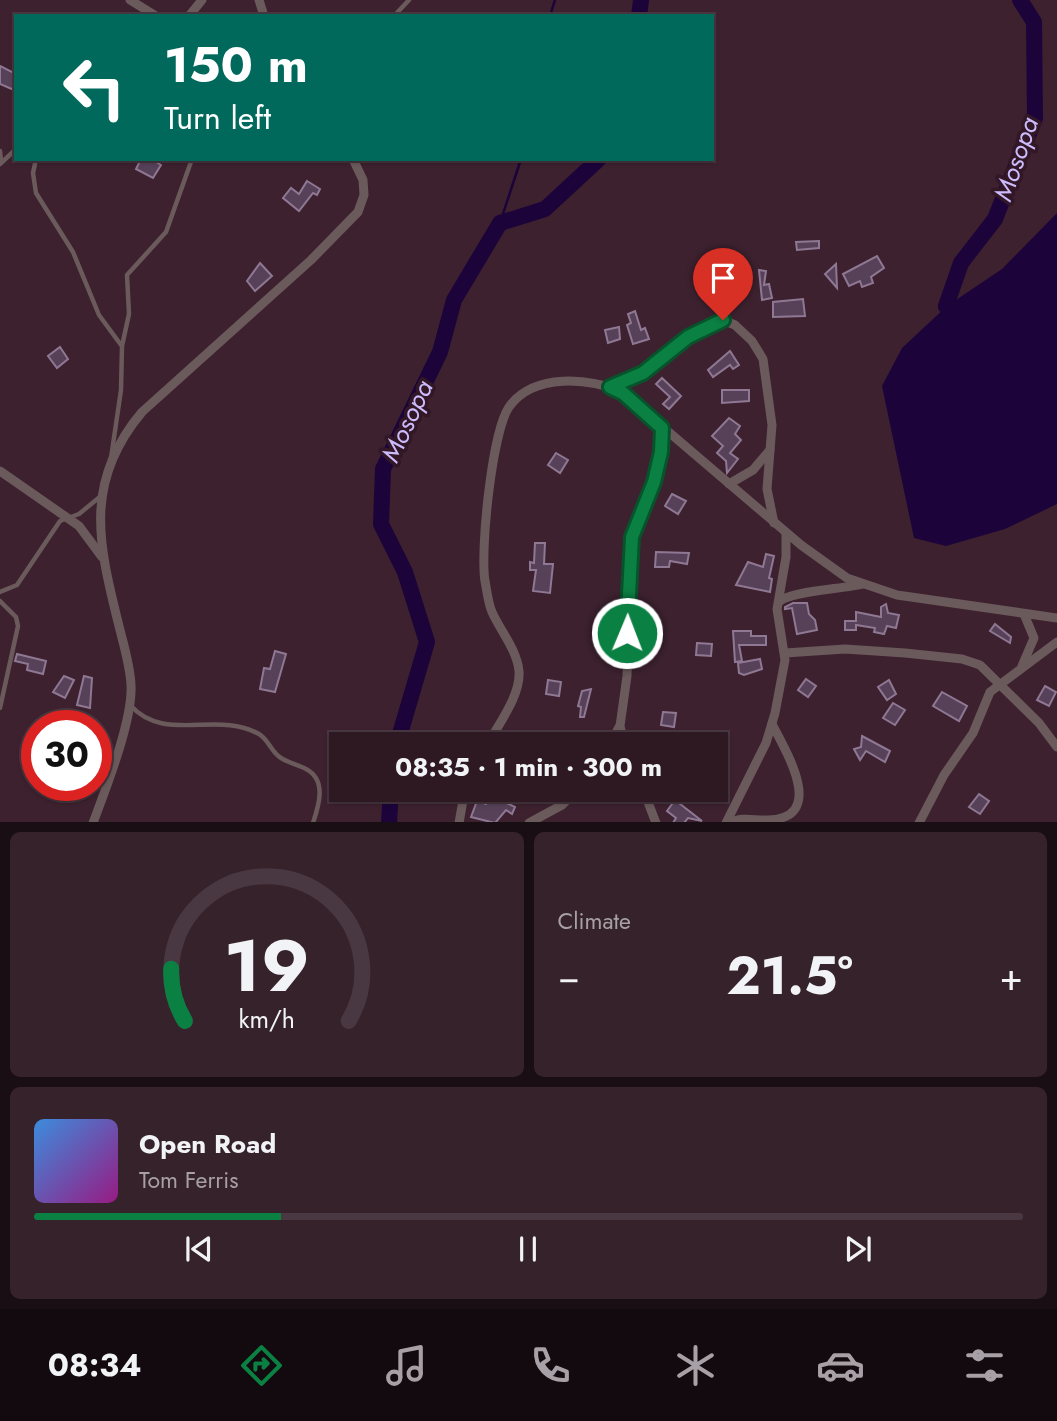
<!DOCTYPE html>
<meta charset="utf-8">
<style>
:root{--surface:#2e1923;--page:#36222b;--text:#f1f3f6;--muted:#a7a0a6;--line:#493841;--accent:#0b8043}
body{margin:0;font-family:Jost,sans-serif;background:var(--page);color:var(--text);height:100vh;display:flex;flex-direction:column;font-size:26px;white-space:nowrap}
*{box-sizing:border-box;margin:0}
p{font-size:23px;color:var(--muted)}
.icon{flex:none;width:38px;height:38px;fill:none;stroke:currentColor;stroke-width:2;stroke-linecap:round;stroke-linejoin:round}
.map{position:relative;height:822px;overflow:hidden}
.sheet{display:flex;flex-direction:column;gap:10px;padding:10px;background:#190e13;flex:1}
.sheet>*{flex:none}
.hud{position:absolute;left:14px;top:14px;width:700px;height:147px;border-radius:0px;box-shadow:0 2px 5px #0004,0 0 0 2px var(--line);background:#00695c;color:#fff;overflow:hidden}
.speed{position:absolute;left:21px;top:710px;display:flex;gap:14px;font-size:35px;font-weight:700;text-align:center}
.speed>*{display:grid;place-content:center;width:91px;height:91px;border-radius:50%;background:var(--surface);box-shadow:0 2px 5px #0004,0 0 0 2px var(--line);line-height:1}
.speed .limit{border:10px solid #d22;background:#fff;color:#111}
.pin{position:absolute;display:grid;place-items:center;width:60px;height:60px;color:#fff;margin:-72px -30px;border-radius:50% 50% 50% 0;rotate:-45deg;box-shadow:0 0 7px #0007}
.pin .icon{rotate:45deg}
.me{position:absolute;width:77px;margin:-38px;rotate:1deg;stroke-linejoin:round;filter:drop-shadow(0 0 5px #0008)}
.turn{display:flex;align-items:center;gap:24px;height:147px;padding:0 35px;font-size:32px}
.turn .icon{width:91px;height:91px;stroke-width:2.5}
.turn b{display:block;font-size:49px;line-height:60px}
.big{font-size:52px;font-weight:700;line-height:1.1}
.sheet .tile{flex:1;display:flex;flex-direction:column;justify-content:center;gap:10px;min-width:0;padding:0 24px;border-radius:10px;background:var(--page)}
.sheet .dial{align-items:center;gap:0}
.dial svg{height:182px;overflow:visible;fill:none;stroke:var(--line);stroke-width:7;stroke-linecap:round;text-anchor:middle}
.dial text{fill:var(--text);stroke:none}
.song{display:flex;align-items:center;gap:21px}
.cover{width:84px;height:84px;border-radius:10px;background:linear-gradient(135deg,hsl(210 70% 55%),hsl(310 70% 35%))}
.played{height:7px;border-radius:4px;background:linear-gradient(90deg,var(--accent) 25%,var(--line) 25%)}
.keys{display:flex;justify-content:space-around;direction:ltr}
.heat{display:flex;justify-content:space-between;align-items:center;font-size:38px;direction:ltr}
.sheet .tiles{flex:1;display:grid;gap:10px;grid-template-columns:1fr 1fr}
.tile:last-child{grid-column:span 2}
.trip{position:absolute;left:329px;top:732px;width:399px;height:70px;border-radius:0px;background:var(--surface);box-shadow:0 2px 5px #0004,0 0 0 2px var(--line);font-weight:700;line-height:70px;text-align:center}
.tabs{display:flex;height:112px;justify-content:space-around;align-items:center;background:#120a0e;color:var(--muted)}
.tabs .icon{width:49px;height:49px}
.tabs .on{color:var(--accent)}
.tabs b{font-size:32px;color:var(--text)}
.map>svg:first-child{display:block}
</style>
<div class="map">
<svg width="1057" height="823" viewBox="0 0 1057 823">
<rect width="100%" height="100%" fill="#3d212f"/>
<path fill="#1c043b" d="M 1057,213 L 1057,504 L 1005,529 L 946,546 L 914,538 L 882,386 L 902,348 L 947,306 L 1002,269 Z"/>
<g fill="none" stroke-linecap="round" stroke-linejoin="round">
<g stroke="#1c043b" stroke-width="2.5">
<path d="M 550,16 L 555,0"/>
<path d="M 500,223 L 521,159"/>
</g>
<g stroke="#1c043b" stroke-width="16">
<path d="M 639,16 L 641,0"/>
<path d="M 962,318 L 946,306 L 961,263 L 995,219 L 1035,118 L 1034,22 L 1020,0"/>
<path d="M 397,744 L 427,642 L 405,572 L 381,524 L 383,469 L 440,352 L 454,300 L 500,223 L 545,209 L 599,159"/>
<path d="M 389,823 L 391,789"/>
</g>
</g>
<g fill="#564159" stroke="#8f7893" stroke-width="2">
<path d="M 0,66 L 16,74 L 14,90 L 0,84 Z"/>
<path d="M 141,159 L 151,159 L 161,165 L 153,178 L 136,169 Z"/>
<path d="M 307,181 L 320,189 L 317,195 L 313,193 L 299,211 L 283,198 L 291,188 L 299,194 Z"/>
<path d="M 819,241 L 819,248 L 797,250 L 796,242 Z"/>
<path d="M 877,256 L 884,268 L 871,277 L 873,283 L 862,287 L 860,281 L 849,286 L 843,274 Z"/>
<path d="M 260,263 L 272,276 L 255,291 L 247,281 Z"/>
<path d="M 836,264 L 837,288 L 825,274 Z"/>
<path d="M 759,270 L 766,271 L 764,285 L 769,284 L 772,298 L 762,300 Z"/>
<path d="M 803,299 L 805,316 L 773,317 L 773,302 Z"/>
<path d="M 635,311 L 641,330 L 645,328 L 649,339 L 633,344 L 627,325 L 631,323 L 628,314 Z"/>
<path d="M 619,327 L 620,339 L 608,343 L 605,330 Z"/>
<path d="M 60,347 L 68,359 L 57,368 L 48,356 Z"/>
<path d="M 730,351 L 739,365 L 733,369 L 730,365 L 713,377 L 708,370 Z"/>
<path d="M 662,378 L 681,396 L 669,409 L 663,404 L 670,397 L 656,384 Z"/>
<path d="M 722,390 L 749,390 L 749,401 L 722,403 Z"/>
<path d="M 729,418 L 740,426 L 735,434 L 741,440 L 730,453 L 738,459 L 727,473 L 726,461 L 717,453 L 723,446 L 712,436 Z"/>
<path d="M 556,453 L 568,460 L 560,473 L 548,465 Z"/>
<path d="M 672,494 L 686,501 L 678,514 L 665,506 Z"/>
<path d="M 535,543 L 545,543 L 544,564 L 553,564 L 550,593 L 533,591 L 536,570 L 530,570 L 530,562 L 534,563 Z"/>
<path d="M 656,552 L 689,553 L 687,564 L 670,561 L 669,567 L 655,567 Z"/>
<path d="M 766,554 L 774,556 L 769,578 L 772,579 L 770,592 L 736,585 L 748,562 L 763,567 Z"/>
<path d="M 793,603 L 807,603 L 809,614 L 815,620 L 817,630 L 797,634 L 792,608 L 785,609 L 785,607 Z"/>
<path d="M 886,604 L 888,613 L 899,615 L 896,628 L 887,626 L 884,634 L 874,632 L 875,628 L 856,625 L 856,630 L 845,630 L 845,621 L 856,621 L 856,612 L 881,617 L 881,607 Z"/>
<path d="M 995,624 L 1011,637 L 1010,643 L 990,631 Z"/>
<path d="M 733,631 L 751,631 L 751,636 L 766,636 L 766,645 L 739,645 L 742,661 L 735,662 Z"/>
<path d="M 697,643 L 712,644 L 711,656 L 696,655 Z"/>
<path d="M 275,651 L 286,654 L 275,692 L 260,689 L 264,668 L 270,669 Z"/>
<path d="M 17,654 L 46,661 L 43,674 L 27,670 L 28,664 L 15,661 Z"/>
<path d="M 760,659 L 762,669 L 744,675 L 739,673 L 738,663 Z"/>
<path d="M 64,676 L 74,680 L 65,698 L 53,692 Z"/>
<path d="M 84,676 L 92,678 L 90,708 L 77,705 Z"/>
<path d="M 806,679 L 816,686 L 808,697 L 798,690 Z"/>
<path d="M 548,680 L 561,682 L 559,696 L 546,694 Z"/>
<path d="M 889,680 L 896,694 L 887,700 L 878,687 Z"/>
<path d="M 1045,686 L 1056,692 L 1049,706 L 1037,700 Z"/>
<path d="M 591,689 L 584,717 L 580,717 L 581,707 L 578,706 L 582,691 Z"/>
<path d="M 942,692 L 967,706 L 959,721 L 933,706 Z"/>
<path d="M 893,703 L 905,710 L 895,725 L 883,718 Z"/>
<path d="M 663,712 L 676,713 L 674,727 L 661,725 Z"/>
<path d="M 862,736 L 890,751 L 885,762 L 866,751 L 860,760 L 854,749 L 861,747 Z"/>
<path d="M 979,794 L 989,801 L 980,814 L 969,807 Z"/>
<path d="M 492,796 L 515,807 L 512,814 L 506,810 L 495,823 L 471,817 L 477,801 L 486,804 Z"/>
<path d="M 675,800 L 702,821 L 688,818 L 684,823 L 673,823 L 676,818 L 667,811 Z"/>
</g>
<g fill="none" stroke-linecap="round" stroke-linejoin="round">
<g stroke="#6b5a5b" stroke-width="4.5">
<path d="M 394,16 L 409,0"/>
<path d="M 0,151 L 1,161"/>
<path d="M 36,159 L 33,173 L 36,193 L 73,252 L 99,315 L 121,345"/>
<path d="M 0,164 L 16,149"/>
<path d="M 111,458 L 121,390 L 122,346 L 129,314 L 127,275 L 166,232 L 192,159"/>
<path d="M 0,592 L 17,585 L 60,521 L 79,514 L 101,496"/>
<path d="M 0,601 L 16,617 L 18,626 L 0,708"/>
<path d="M 130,705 C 165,744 217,710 259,734 C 269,740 271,752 281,758 C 289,763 298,765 306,769 C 327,780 319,805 313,823"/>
</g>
<g stroke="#6b5a5b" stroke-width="9">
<path d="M 130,0 L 156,16"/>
<path d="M 259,0 L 264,16"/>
<path d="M 189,16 L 202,0"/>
<path d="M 610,387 L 653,367 L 688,337 L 713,322 L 723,320 L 735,325 L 752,341 L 763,359 L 772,425 L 767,489 L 774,523"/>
<path d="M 0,471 L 79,526 L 102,557"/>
<path d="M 729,484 L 753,470 L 770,450"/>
<path d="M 779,602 C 788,591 844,589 863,584"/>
<path d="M 785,653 L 845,649 L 905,653 L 962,659 L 980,665 L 1039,723 L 1057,747"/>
<path d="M 1022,666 L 1034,638 L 1024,614"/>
<path d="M 488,744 C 499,723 521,695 519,671 C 517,650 500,630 492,612 C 488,603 487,591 485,581 C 480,550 492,432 509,407 C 533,373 591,377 623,393 L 801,545 L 847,578 L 897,595 L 1057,618"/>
<path d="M 610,744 L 619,727"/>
<path d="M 624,744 L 620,726 L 627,676 L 632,537 L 654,482 L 661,452 L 662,428"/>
<path d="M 643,789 L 656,823"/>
<path d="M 93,823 C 106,788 133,720 131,685 C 130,664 123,643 118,622 C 98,542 84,481 142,412 L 311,260 L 358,212 L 364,195 L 363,180 L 353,159"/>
<path d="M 459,823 L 465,789"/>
<path d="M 529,823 L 562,805 L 578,789"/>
<path d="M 726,823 L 766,743 L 775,713 L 785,660 L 777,609 L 786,557 L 786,533"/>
<path d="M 730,823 C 742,816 755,821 768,820 C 828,818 785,750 772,724"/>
<path d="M 919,823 L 944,775 L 973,733 L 990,692 L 1057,642"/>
</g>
</g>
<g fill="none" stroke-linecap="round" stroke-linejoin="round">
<g stroke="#07532c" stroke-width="18">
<path id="route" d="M 627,633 L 632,537 L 654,482 L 661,452 L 662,428 L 623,393 L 610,387 L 643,373 L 688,337 L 723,320"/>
</g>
<use href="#route" stroke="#0b8043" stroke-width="12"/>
</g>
<g text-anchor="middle" stroke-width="7" stroke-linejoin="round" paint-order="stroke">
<g font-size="26" font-style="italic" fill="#cdbcfc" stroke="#321726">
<text transform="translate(1016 159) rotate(-71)" y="9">Mosopa</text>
<text transform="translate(407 421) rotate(-65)" y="9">Mosopa</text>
</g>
</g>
</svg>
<div class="speed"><div class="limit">30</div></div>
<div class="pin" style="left:723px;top:320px;background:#d93025"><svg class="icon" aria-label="arrive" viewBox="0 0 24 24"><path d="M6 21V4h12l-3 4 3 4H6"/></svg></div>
<svg class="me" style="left:627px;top:633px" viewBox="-20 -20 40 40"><circle r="17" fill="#0b8043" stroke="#fff" stroke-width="3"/><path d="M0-11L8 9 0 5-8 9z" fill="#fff"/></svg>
<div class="trip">08:35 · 1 min · 300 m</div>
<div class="hud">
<div class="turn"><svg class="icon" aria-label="left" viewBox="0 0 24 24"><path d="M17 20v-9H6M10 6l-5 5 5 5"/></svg><div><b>150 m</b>Turn left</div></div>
</div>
</div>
<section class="sheet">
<div class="tiles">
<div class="tile dial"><svg viewBox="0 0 100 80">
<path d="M14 69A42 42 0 1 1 86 69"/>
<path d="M14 69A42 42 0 0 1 8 46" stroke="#0b8043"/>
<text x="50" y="56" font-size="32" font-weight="700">19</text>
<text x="50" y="72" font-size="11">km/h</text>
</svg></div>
<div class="tile"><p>Climate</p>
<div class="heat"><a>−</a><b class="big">21.5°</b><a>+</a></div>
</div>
<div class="tile">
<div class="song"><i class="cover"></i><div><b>Open Road</b><p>Tom Ferris</p></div></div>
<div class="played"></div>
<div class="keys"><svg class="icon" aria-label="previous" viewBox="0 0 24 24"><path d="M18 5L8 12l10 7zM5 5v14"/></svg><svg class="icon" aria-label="pause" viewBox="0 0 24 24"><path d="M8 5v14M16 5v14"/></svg><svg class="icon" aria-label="next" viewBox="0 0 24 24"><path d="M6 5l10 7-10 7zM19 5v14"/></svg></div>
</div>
</div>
</section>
<nav class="tabs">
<b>08:34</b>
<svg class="icon on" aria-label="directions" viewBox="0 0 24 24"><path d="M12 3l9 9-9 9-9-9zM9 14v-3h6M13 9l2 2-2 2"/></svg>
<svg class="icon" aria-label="music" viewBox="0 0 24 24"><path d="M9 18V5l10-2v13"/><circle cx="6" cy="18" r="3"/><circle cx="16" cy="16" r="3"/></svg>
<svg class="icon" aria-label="phone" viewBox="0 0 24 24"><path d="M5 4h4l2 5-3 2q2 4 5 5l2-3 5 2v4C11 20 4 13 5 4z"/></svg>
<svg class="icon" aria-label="climate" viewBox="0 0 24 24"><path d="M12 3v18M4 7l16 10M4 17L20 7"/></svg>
<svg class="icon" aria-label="car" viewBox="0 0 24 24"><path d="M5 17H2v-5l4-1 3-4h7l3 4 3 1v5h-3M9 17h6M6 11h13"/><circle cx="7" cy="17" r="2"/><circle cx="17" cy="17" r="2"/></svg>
<svg class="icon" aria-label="filters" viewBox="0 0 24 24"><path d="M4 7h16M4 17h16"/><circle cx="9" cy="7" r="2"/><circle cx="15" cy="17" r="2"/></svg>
</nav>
